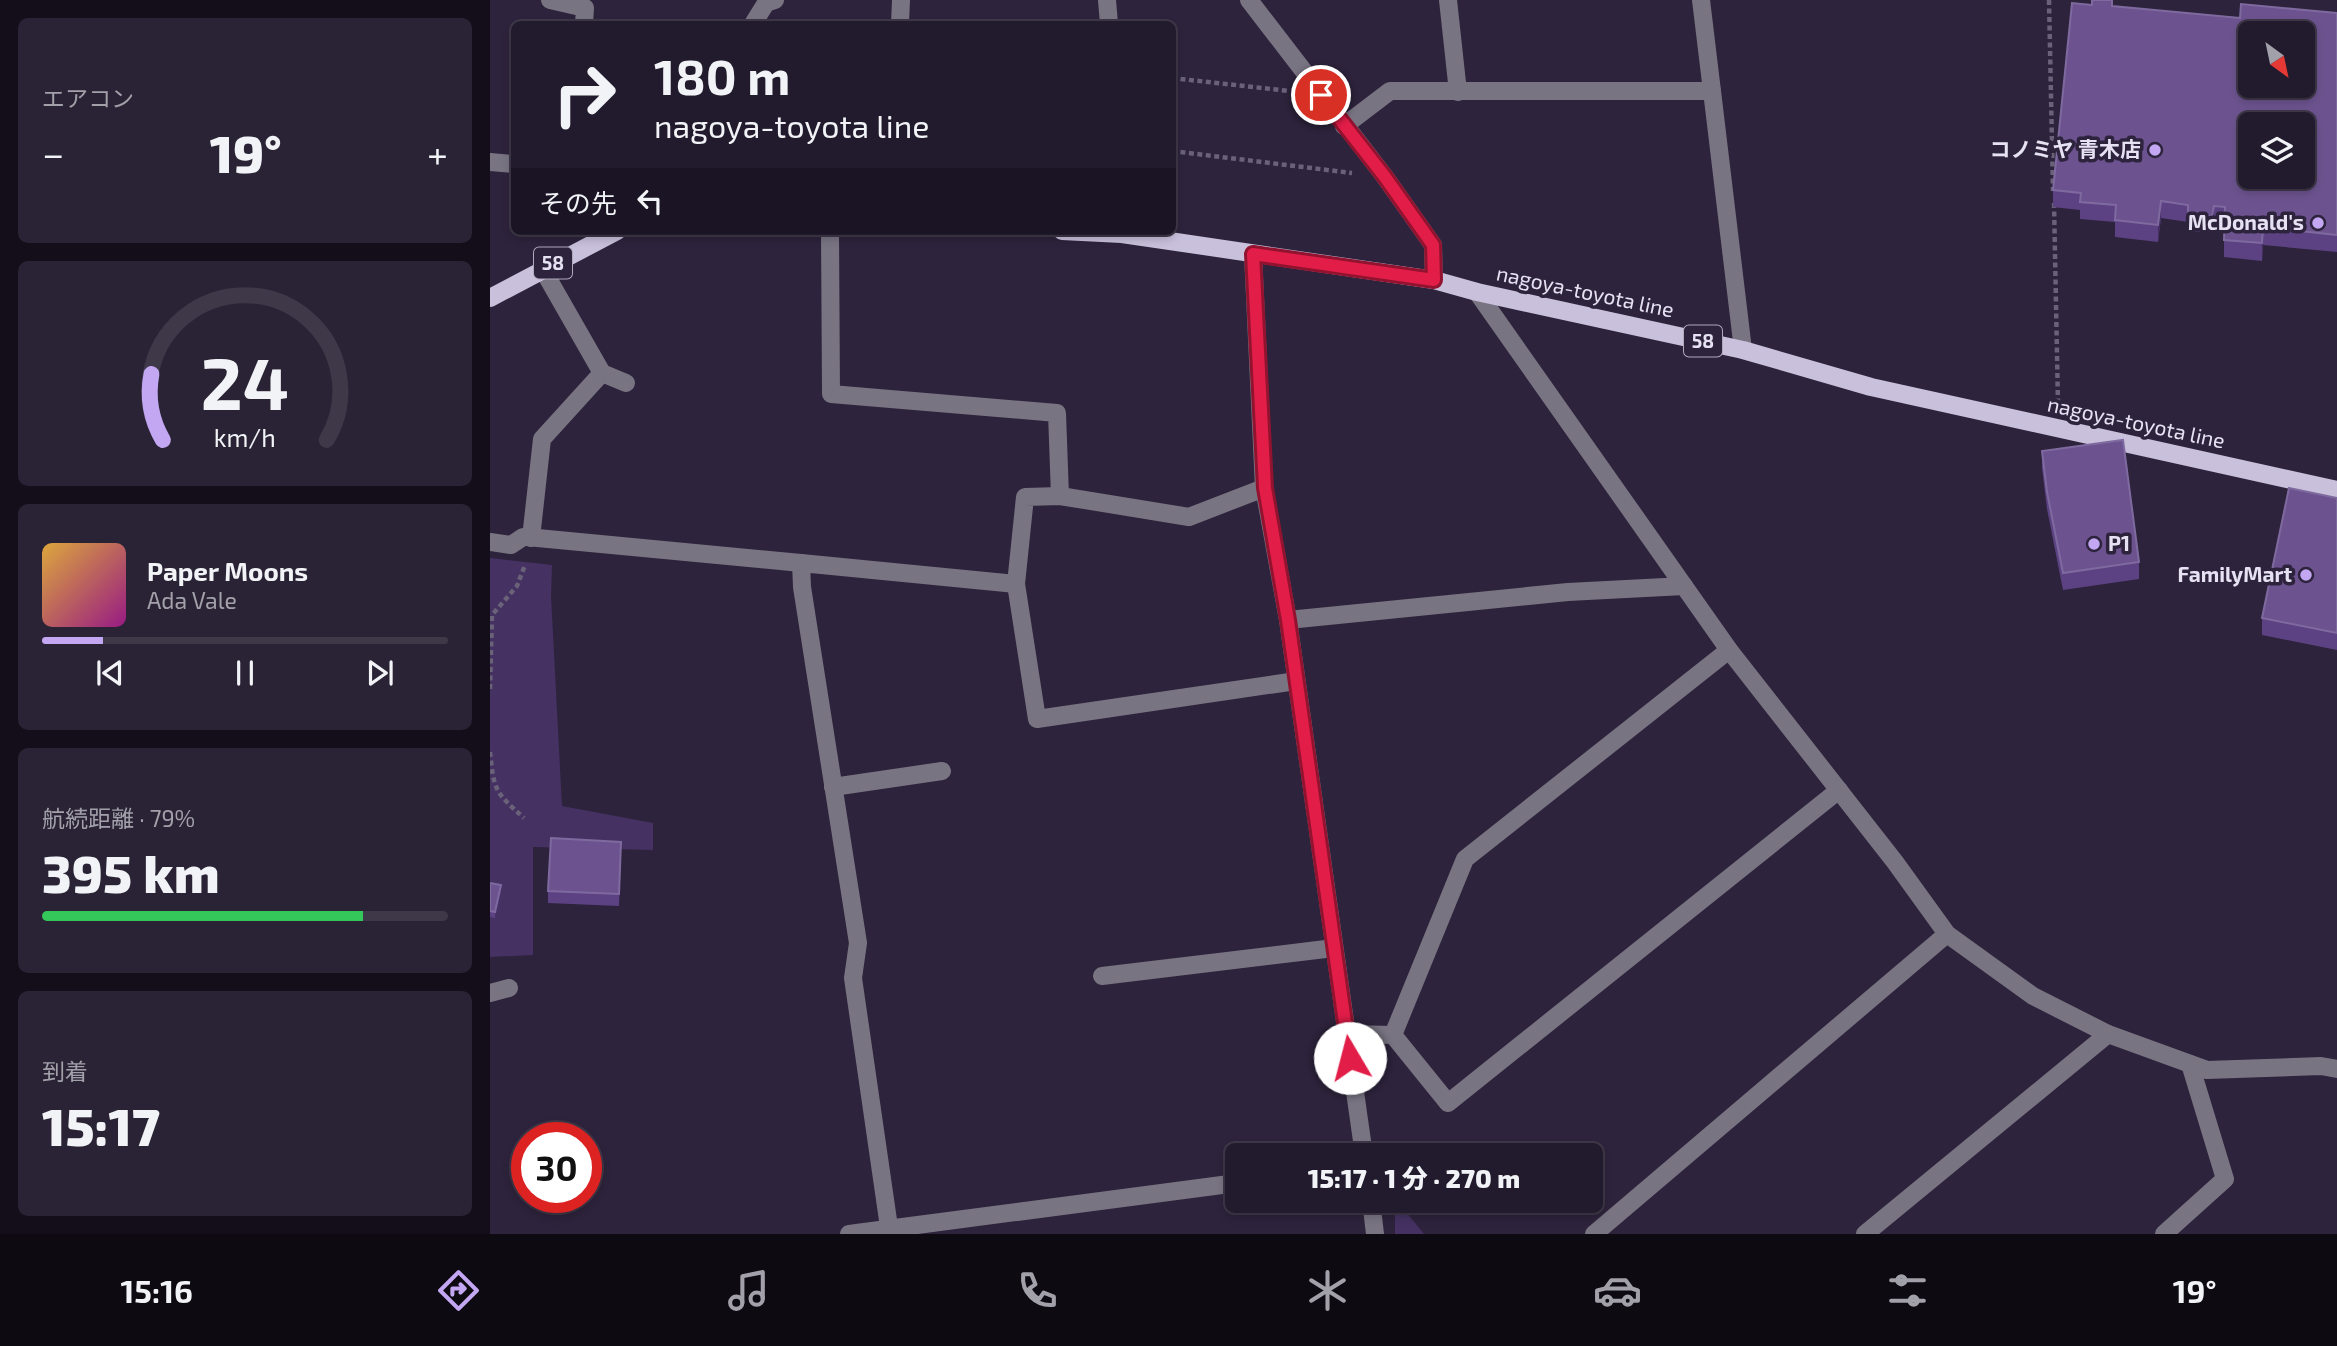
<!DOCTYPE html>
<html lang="ja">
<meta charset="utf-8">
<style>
:root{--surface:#221a2d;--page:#2a2335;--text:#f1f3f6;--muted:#a2a1aa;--line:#3f3849;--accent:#c3a7f2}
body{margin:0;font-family:"Exo 2","Noto Sans JP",sans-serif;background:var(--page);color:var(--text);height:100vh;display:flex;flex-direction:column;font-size:26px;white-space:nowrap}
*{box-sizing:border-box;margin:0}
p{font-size:23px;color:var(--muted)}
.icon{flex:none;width:38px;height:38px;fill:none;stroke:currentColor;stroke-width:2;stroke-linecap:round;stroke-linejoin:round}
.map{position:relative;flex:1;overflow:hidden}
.panel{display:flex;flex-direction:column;gap:18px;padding:18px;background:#130e19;width:490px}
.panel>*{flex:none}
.hud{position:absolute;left:21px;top:21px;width:665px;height:214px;border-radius:10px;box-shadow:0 4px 10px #0003,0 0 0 2px var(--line);background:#221a2d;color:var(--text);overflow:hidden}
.needle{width:46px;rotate:147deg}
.fabs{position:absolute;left:1748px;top:21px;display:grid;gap:14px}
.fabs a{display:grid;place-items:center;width:77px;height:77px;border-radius:10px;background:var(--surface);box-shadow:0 4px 10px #0003,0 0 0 2px var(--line);font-size:35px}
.speed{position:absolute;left:21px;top:1122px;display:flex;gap:14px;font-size:35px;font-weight:700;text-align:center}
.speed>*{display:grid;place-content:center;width:91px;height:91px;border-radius:50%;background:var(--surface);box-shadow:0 4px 10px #0003,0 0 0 2px var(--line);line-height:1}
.speed .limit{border:10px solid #d22;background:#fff;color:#111}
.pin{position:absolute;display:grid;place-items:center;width:60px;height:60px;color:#fff;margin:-30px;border:4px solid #fff;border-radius:50%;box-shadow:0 2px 7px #0007}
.me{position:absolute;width:77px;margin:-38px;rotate:352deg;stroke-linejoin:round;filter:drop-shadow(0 0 5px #0008)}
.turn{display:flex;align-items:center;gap:24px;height:147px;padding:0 28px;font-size:32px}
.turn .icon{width:91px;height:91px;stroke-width:2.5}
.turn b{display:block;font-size:49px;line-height:60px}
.then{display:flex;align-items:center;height:66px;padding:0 28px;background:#0003;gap:14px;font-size:26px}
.big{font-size:52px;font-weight:800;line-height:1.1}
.panel .widget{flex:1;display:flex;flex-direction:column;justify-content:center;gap:10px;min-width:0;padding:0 24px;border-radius:10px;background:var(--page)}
.panel .dial{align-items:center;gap:0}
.dial svg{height:182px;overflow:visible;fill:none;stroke:var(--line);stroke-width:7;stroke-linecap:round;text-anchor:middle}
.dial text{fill:var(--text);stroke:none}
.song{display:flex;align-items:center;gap:21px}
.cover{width:84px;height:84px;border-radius:10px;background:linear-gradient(135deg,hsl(40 70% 55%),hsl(310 70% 35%))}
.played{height:7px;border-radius:4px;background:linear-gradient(90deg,var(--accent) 15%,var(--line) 15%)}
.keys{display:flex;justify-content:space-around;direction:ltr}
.heat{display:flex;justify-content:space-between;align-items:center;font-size:38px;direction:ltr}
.charge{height:10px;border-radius:5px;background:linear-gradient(90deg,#34c759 79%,var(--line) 0)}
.trip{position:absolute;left:735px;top:1143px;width:378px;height:70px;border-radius:10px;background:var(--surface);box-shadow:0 4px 10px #0003,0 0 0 2px var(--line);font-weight:800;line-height:70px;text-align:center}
.menu{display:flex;height:112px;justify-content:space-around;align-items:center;background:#0e0a12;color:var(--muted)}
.menu .icon{width:49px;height:49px}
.menu .current{color:var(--accent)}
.menu b{font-size:32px;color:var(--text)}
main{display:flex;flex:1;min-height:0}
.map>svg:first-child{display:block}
</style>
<main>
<section class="panel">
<div class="widget"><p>エアコン</p>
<div class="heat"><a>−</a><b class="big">19°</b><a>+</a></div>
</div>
<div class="widget dial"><svg viewBox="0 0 100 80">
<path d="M14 69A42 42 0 1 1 86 69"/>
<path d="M14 69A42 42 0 0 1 9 40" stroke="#c3a7f2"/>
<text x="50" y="56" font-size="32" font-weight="700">24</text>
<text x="50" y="72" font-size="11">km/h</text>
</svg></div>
<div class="widget">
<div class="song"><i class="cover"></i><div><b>Paper Moons</b><p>Ada Vale</p></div></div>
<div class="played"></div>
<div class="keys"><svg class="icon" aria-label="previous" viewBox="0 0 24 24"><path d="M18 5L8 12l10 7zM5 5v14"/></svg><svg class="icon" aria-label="pause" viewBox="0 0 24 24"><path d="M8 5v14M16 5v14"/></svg><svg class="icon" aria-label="next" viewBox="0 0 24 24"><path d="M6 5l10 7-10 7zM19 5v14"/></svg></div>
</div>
<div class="widget"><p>航続距離 · 79%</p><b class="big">395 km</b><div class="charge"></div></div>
<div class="widget"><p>到着</p><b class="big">15:17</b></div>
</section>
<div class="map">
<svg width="1847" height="1234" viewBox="0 0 1847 1234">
<rect width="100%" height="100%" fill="#2d233c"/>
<g fill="#453162">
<path d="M 0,558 L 62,565 L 61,596 L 72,806 L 163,823 L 163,850 L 43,847 L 43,955 L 0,957 Z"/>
<path d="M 905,1201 L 907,1201 L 934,1234 L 905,1234 Z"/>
</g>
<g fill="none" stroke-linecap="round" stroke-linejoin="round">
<g stroke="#6a6278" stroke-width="4.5" stroke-dasharray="5 3.5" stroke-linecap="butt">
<path d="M 1559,0 L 1563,191"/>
<path d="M 682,78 L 799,91"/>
<path d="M 682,151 L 862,173"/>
<path d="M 1564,203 L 1568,405"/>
<path d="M 0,689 L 2,615 L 27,586 L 35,565"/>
<path d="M 0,752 C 4,791 5,792 34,818"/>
</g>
<g stroke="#797482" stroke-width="18">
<path d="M 60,0 L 95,8 L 94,24"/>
<path d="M 617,0 L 619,24"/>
<path d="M 759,0 L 895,177 L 943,245 L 944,280"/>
<path d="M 958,0 L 968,92"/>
<path d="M 1211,0 L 1222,91"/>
<path d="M 263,24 L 276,3 L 285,0"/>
<path d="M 410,24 L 411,0"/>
<path d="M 854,126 L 900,91 L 1222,91 L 1253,350"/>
<path d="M 0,162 L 24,164"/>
<path d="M 340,231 L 341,394 L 567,413 L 570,496"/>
<path d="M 763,254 L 774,488 L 798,620 L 874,1155"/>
<path d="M 52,268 L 112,373 L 136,383"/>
<path d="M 987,292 L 1239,650 L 1405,862 L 1457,934 L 1543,996 L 1618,1034 L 1717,1070 L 1831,1066 L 1847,1069"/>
<path d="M 774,488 L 699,517 L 570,496 L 535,497 L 526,584 L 547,719 L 806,681"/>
<path d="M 41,538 L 52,439 L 112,373"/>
<path d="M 0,542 L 21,545 L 33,537 L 37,537 L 311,563"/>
<path d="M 798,620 L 1078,592 L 1194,586"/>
<path d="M 1239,650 L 975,859 L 903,1035 L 958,1103 L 1349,790"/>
<path d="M 343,787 L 452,771"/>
<path d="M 612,976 L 844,948"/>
<path d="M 0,993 L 19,988"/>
<path d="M 857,1034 L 903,1035"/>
<path d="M 881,1200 L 885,1234"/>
<path d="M 359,1234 L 747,1183"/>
<path d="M 400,1234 L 363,978 L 368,943 L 312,587 L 311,563 L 526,584"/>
<path d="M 1104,1234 L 1457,934"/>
<path d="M 1375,1234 L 1618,1034"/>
<path d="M 1674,1234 L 1735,1179 L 1700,1064"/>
</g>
<g stroke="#c9c0dc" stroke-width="18">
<path d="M 572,231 L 632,234 L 944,280 L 987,292 L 1253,350 L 1381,387 L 1847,490"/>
<path d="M 0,298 L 127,231"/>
</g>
</g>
<g fill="#5d4283">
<path d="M 1602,5 L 1623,6 L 1750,18 L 1847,13 L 1847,252 L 1773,245 L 1772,261 L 1734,257 L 1734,224 L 1724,223 L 1722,233 L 1698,231 L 1698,222 L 1671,218 L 1668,242 L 1625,237 L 1625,222 L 1590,219 L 1590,210 L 1563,207 L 1563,190 Z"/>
<path d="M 1552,451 L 1649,562 L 1649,579 L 1573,590 L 1557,509 L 1552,468 Z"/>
<path d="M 1847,498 L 1847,650 L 1772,635 L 1772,618 Z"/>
<path d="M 131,853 L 129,906 L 58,903 L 58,891 Z"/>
<path d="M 0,883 L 11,891 L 5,918 L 0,917 Z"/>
</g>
<g fill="#442e62">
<path d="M 1671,201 L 1671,218 L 1668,242 L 1668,225 Z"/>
<path d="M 1724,206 L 1724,223 L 1722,233 L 1722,216 Z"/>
<path d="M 1773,227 L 1773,245 L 1772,261 L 1772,243 Z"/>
<path d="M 11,885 L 11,891 L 5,918 L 5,912 Z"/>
</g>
<g fill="#6c538f" stroke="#7f6a9f" stroke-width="2" fill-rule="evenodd">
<path d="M 1602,0 L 1622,0 L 1622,6 L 1750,18 L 1751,4 L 1847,13 L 1847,235 L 1773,227 L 1772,243 L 1734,240 L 1735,207 L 1724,206 L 1722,216 L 1698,214 L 1698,205 L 1671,201 L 1668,225 L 1625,220 L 1626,205 L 1590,202 L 1591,193 L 1563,190 L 1582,3 L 1602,5 ZM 1760,33 L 1813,33 L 1813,86 L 1760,86 ZM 1760,124 L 1813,124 L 1813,177 L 1760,177 Z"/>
<path d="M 1633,440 L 1649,562 L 1573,573 L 1557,492 L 1552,451 Z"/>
<path d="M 1799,488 L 1847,498 L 1847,633 L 1772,618 Z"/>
<path d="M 61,838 L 131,842 L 129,894 L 58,891 Z"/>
<path d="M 0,883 L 11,885 L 5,912 L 0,911 Z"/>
</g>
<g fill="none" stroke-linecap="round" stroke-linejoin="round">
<g stroke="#92132f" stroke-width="18">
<path id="route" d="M 831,95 L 895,177 L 943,245 L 944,280 L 763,254 L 775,488 L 798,620 L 860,1058"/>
</g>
<use href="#route" stroke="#e11d48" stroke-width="12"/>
</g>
<g fill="#c3a7f2" stroke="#2d233c" stroke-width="2.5">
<circle cx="1665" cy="150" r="7"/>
<circle cx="1828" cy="223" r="7"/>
<circle cx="1604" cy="544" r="7"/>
<circle cx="1816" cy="575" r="7"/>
</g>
<g text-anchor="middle" stroke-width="7" stroke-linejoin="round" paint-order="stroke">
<g fill="#2d233c" stroke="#afa9bc" stroke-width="2">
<rect x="44" y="247.5" width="38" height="31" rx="5"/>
<rect x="1194" y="325.5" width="38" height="31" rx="5"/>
</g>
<g font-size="19" font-weight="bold" fill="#e7e2f3">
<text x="63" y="270">58</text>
<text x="1213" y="348">58</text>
</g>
<g font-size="21" font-weight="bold" fill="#e7e2f3" stroke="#2d233c" text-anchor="end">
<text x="1651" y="157">コノミヤ 青木店</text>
<text x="1814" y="230">McDonald's</text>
<text x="1618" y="551" text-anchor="start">P1</text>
<text x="1802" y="582">FamilyMart</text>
</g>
<g font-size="21" fill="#e7e2f3" stroke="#2d233c">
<text transform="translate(1095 292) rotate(12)" y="7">nagoya-toyota line</text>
<text transform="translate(1646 423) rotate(12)" y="7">nagoya-toyota line</text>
</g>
</g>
</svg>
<div class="fabs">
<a><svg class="needle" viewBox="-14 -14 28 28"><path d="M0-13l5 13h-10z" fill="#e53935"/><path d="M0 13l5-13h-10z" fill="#a2a1aa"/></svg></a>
<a><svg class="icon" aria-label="layers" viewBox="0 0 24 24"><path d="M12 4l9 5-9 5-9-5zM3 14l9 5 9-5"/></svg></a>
</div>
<div class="speed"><div class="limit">30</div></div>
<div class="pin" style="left:831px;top:95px;background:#d93025"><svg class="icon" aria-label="arrive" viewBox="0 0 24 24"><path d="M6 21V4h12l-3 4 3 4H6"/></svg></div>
<svg class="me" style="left:860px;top:1058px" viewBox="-20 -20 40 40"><circle r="19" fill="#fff"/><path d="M0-13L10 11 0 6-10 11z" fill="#e11d48"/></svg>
<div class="trip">15:17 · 1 分 · 270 m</div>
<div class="hud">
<div class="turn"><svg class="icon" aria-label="right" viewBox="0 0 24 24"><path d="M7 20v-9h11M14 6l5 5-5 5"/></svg><div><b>180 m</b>nagoya-toyota line</div></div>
<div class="then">その先<svg class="icon" aria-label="left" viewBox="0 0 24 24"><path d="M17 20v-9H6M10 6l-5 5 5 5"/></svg></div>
</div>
</div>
</main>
<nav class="menu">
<b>15:16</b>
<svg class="icon current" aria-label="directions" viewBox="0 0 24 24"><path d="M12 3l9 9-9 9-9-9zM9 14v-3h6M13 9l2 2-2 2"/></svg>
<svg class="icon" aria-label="music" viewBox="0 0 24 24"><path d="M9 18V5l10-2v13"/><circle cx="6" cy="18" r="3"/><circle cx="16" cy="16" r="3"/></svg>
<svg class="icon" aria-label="phone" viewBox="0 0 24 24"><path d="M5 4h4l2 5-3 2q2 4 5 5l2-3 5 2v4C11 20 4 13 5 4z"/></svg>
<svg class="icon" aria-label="climate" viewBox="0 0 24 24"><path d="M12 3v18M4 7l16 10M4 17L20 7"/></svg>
<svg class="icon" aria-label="car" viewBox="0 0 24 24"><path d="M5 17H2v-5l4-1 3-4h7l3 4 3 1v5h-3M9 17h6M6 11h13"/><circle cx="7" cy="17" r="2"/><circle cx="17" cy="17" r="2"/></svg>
<svg class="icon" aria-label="filters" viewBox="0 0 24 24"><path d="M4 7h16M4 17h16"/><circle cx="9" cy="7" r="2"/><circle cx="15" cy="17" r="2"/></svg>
<b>19°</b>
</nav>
